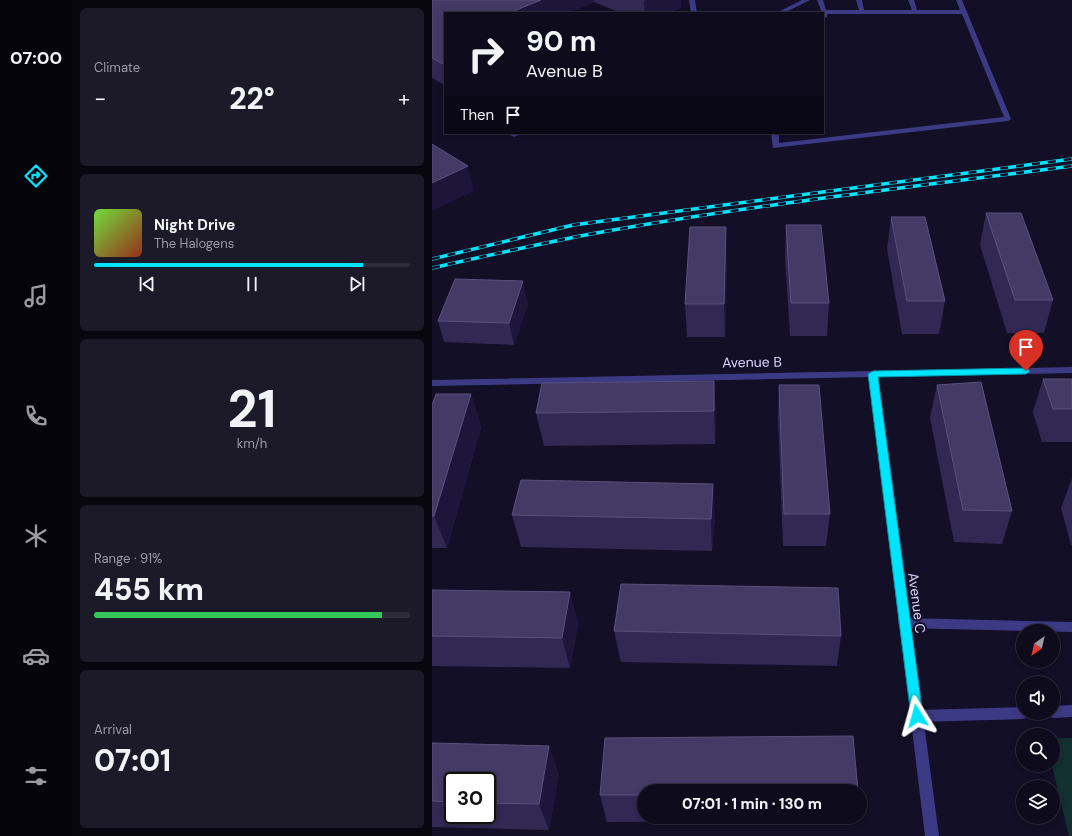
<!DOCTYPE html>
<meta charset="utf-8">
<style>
:root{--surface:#0e0b1c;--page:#1c1929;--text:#f1f3f6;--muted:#9b9ba3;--line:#2e2b3b;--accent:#00e5ff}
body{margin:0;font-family:"DM Sans",sans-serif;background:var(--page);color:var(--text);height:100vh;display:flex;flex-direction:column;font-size:15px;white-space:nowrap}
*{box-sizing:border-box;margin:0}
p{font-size:13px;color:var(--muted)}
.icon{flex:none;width:22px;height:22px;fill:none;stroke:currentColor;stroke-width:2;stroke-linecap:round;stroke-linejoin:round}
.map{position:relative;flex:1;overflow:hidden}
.details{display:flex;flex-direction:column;gap:8px;padding:8px;background:#08060f;width:360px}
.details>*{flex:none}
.hud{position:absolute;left:12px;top:12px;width:380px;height:122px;border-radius:0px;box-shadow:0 2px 6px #0003,0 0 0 1px var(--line);background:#0e0b1c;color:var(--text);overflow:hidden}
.needle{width:26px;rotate:214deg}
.controls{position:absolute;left:584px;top:624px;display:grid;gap:8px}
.controls a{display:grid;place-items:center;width:44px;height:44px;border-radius:50%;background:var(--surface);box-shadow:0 2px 6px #0003,0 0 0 1px var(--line);font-size:20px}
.speed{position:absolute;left:12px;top:772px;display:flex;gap:8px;font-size:20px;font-weight:700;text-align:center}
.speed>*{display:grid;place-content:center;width:52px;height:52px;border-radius:50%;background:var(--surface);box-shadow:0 2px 6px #0003,0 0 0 1px var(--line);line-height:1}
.speed .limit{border:2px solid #111;border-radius:6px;background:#fff;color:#111}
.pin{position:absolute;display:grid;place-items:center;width:34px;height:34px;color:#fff;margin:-41px -17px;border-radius:50% 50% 50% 0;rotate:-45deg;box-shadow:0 0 4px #0007}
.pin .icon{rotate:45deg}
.me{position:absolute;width:44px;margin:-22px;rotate:352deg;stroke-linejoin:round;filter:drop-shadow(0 0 3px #0008)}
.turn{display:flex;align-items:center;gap:14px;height:84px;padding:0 16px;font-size:18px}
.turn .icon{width:52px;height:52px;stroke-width:2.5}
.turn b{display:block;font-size:28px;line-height:34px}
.then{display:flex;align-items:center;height:38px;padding:0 16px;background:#0003;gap:8px;font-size:15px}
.big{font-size:30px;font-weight:800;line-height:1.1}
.details .tile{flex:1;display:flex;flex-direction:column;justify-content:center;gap:6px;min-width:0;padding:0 14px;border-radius:6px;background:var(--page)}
.details .dial{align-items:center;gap:0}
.dial b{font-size:52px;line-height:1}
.song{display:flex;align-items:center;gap:12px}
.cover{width:48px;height:48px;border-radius:6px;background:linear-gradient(135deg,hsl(100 70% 55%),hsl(10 70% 35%))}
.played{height:4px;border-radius:2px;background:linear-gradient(90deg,var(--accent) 85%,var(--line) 85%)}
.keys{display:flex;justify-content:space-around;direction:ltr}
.heat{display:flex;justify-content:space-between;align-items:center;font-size:22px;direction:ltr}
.charge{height:6px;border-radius:3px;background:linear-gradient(90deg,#34c759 91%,var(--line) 0)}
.trip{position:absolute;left:205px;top:784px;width:230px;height:40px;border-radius:20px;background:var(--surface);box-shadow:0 2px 6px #0003,0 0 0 1px var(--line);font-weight:800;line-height:40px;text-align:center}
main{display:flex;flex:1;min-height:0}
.tabs{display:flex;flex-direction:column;width:72px;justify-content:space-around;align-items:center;background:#06040b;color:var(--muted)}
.tabs .icon{width:28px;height:28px}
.tabs .on{color:var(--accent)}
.tabs b{font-size:18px;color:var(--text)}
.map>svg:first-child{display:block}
</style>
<main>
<nav class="tabs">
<b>07:00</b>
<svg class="icon on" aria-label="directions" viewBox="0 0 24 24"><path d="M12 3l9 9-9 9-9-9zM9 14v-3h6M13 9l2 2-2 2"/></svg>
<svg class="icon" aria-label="music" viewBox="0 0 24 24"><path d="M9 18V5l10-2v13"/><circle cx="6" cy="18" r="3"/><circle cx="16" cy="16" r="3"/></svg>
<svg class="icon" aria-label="phone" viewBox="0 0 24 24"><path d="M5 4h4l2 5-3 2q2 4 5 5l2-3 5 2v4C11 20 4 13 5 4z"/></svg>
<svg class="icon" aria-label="climate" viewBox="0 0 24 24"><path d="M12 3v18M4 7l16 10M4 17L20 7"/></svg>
<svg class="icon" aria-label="car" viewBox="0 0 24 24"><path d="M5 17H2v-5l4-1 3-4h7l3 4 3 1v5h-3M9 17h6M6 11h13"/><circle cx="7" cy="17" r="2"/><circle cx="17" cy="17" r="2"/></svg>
<svg class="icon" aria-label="filters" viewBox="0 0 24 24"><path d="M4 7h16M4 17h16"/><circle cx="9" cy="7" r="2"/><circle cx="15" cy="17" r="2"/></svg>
</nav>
<section class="details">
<div class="tile"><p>Climate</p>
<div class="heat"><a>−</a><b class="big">22°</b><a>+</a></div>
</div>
<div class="tile">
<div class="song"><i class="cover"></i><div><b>Night Drive</b><p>The Halogens</p></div></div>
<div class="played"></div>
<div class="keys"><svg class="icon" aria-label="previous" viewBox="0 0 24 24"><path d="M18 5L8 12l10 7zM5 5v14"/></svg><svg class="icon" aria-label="pause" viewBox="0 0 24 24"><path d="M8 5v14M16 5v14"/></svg><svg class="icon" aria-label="next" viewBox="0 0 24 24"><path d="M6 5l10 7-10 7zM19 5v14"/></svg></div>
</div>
<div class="tile dial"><b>21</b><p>km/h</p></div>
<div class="tile"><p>Range · 91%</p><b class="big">455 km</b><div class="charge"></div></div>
<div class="tile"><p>Arrival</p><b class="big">07:01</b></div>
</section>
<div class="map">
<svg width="640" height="836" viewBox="0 0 640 836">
<rect width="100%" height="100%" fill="#130f26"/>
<path fill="#12302f" d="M 621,738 L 640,738 L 640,836 L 637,836 L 620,765 L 621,765 Z"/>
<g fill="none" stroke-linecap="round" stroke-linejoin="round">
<g fill="#3d3a85" fill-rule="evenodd">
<path d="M 257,0 L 263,0 L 265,13 L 259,13 Z"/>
<path d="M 370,0 L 378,0 L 352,13 L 344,13 Z"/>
<path d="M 385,0 L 391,0 L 394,10 L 427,10 L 424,0 L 430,0 L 432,10 L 480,10 L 476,0 L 482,0 L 485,10 L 528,10 L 524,0 L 530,0 L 579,119 L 576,121 L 341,148 L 339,133 L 347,133 L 347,143 L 572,117 L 530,14 L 395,14 L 395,17 L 392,18 Z"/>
<path d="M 81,133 L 91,133 L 82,137 L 78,135 Z"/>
<path d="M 472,618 L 640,622 L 640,632 L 472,628 L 468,627 L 466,623 L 468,619 Z"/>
<path d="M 640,705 L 640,717 L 621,718 L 616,716 L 615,713 L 621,713 L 621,706 Z"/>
<path d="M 591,707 L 591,713 L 598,713 L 596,717 L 591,719 L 485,722 L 480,720 L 478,716 L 480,712 L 485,710 Z"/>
</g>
<path fill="#3d3a85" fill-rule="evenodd" d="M 640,367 L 640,373 L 446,377 L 507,836 L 493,836 L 437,377 L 0,386 L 0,380 Z"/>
<g stroke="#00e5ff" stroke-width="3.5">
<g id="rail">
<path d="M 0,259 L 141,225 L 640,159"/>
<path d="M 0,268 C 53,256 106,244 159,234 C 319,205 480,187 640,166"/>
</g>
</g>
<use href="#rail" stroke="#130f26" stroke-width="2.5" stroke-dasharray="8" stroke-linecap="butt"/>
</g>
<g fill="#312854" fill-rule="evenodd">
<path d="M 0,0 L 249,0 L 249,7 L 237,13 L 189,13 L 162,2 L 135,13 L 13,13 L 13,85 L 0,78 Z"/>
<path d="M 554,213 L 621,300 L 612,333 L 575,333 L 548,245 Z"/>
<path d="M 459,217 L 513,301 L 507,334 L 470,334 L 455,249 Z"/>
<path d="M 354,225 L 397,303 L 395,336 L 358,336 L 353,257 Z"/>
<path d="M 295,259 L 293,337 L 255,337 L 253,304 Z"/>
<path d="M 96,303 L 82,345 L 12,342 L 6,321 Z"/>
<path d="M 611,379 L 640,379 L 640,442 L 610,442 L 601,412 Z"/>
<path d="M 282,381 L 284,415 L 283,444 L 112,446 L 104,413 Z"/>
<path d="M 347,385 L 398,514 L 394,546 L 351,546 L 346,418 Z"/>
<path d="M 505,385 L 580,511 L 570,544 L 522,542 L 498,418 Z"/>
<path d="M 39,394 L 49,427 L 15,548 L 0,548 L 0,405 Z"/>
<path d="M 640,478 L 640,545 L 639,545 L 629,508 Z"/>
<path d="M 80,515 L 283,517 L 280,551 L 89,547 Z"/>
<path d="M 0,590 L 138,592 L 146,624 L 138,668 L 0,666 Z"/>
<path d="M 182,631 L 409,636 L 405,666 L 189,662 Z"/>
<path d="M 0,743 L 127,774 L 117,830 L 0,827 ZM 21,781 L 55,781 L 55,815 L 21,815 Z"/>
<path d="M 212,791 L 212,817 L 421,817 L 421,821 L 175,822 L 168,795 Z"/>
</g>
<g fill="#1d163a">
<path d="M 109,0 L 162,0 L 162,2 L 135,13 L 82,13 L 82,11 Z"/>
<path d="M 215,0 L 249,0 L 249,7 L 237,13 L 213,13 L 212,1 Z"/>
<path d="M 36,166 L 42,191 L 0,211 L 0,183 Z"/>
<path d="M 294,227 L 295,259 L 293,337 L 292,304 Z"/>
<path d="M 91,281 L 96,303 L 82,345 L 77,323 Z"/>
<path d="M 282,381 L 284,415 L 283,444 L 282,411 Z"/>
<path d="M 39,394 L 49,427 L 15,548 L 2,516 Z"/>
<path d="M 281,484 L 283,517 L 280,551 L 279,519 Z"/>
<path d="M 138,592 L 146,624 L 138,668 L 130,638 Z"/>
<path d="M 117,746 L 127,774 L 117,830 L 107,804 Z"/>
</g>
<g fill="#433a66" stroke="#5a527e">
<path d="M 0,0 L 109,0 L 82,11 L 86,13 L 13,13 L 13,65 L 0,58 Z"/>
<path d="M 0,144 L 36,166 L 0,183 Z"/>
<path d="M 554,213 L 589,213 L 621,300 L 583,300 Z"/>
<path d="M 459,217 L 493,217 L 513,301 L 475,301 Z"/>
<path d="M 354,225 L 389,225 L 397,303 L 359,303 Z"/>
<path d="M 258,227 L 294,227 L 292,304 L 253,304 Z"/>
<path d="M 23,279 L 91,281 L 77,323 L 6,321 Z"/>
<path d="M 611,379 L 640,379 L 640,409 L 621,409 Z"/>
<path d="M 282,381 L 282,411 L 104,413 L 110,383 Z"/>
<path d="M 549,382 L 580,511 L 531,510 L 505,385 Z"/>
<path d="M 347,385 L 387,385 L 398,514 L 352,514 Z"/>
<path d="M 4,394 L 39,394 L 2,516 L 0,516 L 0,405 Z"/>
<path d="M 89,480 L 281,484 L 279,519 L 80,515 Z"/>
<path d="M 189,584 L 406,588 L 409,636 L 182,631 Z"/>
<path d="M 0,590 L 138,592 L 130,638 L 0,636 Z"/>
<path d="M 421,736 L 426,791 L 212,791 L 212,795 L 168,795 L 173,738 Z"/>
<path d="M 0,743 L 117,746 L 107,804 L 55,803 L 55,781 L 21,781 L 21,802 L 0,801 Z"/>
</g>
<path fill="#00e5ff" stroke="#0095a6" d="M 594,368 L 598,371 L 594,374 L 446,377 L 491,716 L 489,720 L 485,721 L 481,720 L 479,716 L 436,374 L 441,371 Z"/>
<g text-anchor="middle" stroke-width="4" stroke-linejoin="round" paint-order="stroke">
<g font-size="14" fill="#d9d4ff" stroke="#130f26">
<text transform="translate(320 362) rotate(-1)" y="5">Avenue B</text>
<text transform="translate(485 603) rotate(83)" y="5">Avenue C</text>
</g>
</g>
</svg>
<div class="controls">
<a><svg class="needle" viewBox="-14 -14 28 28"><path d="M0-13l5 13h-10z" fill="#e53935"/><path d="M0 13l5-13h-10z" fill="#9b9ba3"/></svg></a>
<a><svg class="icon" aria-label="sound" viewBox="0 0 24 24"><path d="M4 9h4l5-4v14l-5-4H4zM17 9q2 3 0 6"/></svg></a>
<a><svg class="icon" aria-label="search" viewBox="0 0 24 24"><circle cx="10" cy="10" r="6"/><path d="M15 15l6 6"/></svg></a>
<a><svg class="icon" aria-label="layers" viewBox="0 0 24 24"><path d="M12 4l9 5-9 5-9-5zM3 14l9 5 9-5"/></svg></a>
</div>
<div class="speed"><div class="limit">30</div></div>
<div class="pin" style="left:594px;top:371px;background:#d93025"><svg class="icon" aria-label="arrive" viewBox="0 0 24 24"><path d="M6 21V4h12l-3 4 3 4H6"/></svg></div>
<svg class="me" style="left:485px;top:716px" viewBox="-20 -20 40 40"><path d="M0-17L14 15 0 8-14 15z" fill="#00e5ff" stroke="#fff" stroke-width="4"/></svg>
<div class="trip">07:01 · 1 min · 130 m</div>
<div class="hud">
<div class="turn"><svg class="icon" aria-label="right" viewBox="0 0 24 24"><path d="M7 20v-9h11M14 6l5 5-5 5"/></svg><div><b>90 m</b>Avenue B</div></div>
<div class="then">Then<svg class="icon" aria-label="arrive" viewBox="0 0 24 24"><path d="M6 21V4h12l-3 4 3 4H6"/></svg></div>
</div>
</div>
</main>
